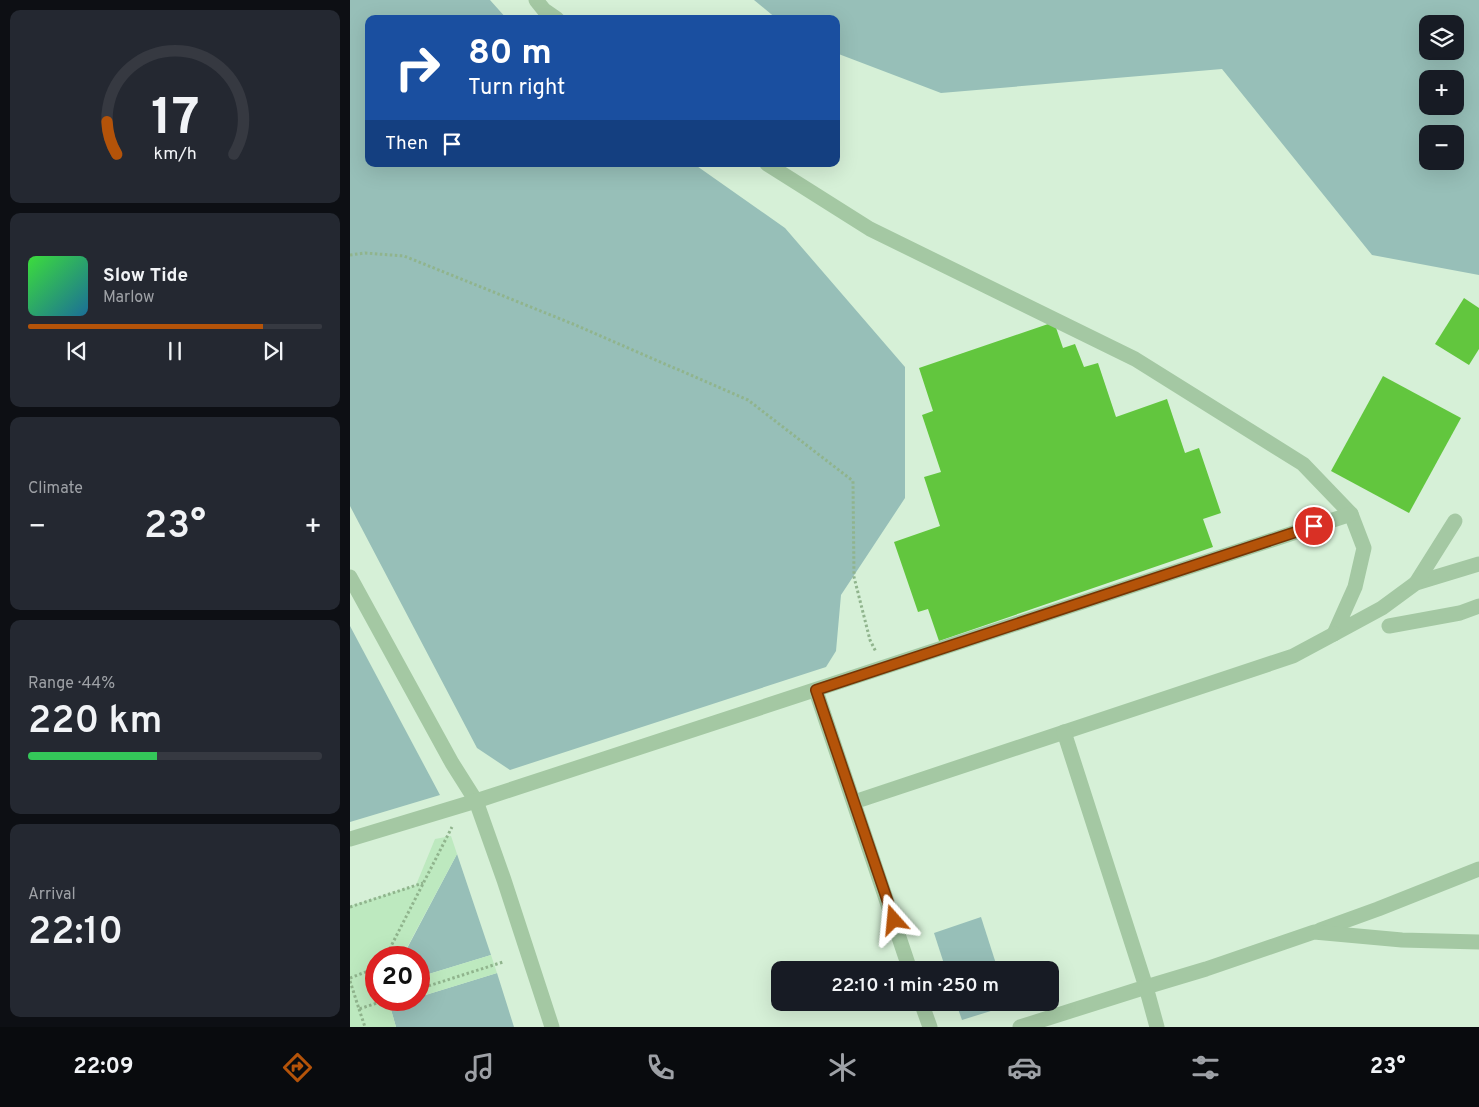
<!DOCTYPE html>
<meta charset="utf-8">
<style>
:root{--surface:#171b24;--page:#242831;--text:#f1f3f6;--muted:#9ea1a6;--line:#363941;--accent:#b45309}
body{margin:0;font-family:Overpass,sans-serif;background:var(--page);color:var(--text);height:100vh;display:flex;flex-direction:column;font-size:19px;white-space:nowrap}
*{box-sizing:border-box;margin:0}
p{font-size:16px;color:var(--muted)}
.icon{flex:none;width:28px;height:28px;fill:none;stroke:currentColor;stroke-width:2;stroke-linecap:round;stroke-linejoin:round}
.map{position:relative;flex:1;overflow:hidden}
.panel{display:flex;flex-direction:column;gap:10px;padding:10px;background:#0d0f14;width:350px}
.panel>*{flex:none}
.top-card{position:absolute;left:15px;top:15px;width:475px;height:152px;border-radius:10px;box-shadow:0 5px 20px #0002;background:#1a4fa0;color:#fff;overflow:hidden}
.controls{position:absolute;left:1069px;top:15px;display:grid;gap:10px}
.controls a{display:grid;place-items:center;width:45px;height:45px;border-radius:10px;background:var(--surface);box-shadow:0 5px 20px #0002;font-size:25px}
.speed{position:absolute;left:15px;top:946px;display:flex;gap:10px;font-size:25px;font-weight:700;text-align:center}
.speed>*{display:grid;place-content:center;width:65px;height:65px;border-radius:50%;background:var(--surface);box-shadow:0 5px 20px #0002;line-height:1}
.speed .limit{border:8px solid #d22;background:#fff;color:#111}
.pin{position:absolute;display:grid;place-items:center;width:42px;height:42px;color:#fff;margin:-21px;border:2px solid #fff;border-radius:50%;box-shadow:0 1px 5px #0007}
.me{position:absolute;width:55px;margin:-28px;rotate:342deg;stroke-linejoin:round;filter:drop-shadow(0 0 4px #0008)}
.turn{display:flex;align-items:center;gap:18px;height:105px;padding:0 20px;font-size:22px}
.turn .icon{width:65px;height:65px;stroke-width:2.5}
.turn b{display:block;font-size:35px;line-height:42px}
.then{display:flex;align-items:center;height:48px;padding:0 20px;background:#0003;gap:10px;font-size:19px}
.big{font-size:38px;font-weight:600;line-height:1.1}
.panel .tile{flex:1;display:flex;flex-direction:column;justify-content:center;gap:8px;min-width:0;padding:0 18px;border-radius:10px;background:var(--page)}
.panel .dial{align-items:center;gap:0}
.dial svg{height:130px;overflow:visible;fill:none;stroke:var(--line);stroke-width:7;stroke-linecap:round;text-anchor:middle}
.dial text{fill:var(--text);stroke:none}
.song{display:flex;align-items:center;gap:15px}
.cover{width:60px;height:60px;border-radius:8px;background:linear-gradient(135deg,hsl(120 70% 55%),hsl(200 70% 35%))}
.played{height:5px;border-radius:2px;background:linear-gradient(90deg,var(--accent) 80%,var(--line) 80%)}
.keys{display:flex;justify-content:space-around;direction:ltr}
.heat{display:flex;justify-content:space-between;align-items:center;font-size:28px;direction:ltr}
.charge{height:8px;border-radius:4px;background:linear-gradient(90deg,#34c759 44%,var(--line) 0)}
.trip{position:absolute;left:421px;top:961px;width:288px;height:50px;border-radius:10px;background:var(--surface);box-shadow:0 5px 20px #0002;font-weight:600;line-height:50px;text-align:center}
.tab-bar{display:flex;height:80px;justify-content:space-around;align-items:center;background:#090b0e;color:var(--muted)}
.tab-bar .icon{width:35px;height:35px}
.tab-bar .selected{color:var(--accent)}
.tab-bar b{font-size:22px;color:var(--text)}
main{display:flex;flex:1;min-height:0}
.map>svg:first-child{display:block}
</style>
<main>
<section class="panel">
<div class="tile dial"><svg viewBox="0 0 100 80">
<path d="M14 69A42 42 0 1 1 86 69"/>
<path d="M14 69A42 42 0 0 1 8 49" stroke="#b45309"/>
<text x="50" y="56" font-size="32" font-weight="700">17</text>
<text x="50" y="72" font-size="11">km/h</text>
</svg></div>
<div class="tile">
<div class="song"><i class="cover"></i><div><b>Slow Tide</b><p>Marlow</p></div></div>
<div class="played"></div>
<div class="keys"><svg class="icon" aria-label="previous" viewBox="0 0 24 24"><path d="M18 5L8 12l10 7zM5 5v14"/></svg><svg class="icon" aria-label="pause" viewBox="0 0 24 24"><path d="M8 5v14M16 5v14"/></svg><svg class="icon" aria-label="next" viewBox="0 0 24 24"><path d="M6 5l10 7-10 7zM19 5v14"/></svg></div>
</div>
<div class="tile"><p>Climate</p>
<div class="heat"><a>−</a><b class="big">23°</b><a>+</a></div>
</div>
<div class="tile"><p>Range · 44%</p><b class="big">220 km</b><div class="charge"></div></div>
<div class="tile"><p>Arrival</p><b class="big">22:10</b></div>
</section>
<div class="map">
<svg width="1129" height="1027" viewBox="0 0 1129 1027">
<rect width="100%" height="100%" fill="#d6f0d7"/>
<g fill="#97bfb8" fill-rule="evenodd">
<path d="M 0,0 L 140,0 L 157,19 L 19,19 L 19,164 L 344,164 L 435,228 L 555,367 L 555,498 L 491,595 L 486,651 L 476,667 L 160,770 L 127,748 L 0,506 Z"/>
<path d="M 404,0 L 1129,0 L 1129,275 L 1022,255 L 872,69 L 591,93 L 486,53 L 486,19 L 427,19 ZM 1078,24 L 1105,24 L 1105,51 L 1078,51 ZM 1078,79 L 1105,79 L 1105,106 L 1078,106 ZM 1078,134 L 1105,134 L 1105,161 L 1078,161 Z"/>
<path d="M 0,626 L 90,795 L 0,822 Z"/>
<path d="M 107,854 L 141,955 L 69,977 L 69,958 L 52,958 Z"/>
<path d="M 631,917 L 648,970 L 596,970 L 584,933 Z"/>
<path d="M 147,973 L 164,1027 L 46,1027 L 40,1006 L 59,1000 L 69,1000 L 69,997 Z"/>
<path d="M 659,1003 L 660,1005 L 612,1020 L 606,1003 Z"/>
</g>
<g fill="#bde9bf">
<path d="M 101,836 L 107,854 L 52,957 L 26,958 L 26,1000 L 59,1000 L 40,1006 L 46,1027 L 0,1027 L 0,906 L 66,885 L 85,839 Z"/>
<path d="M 141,955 L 147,973 L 69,997 L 69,977 Z"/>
</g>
<g fill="#62c63e">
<path d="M 1114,298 L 1129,308 L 1129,349 L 1119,365 L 1085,344 Z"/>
<path d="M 704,322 L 713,348 L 725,344 L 734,367 L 748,363 L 766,417 L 817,399 L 835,453 L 849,448 L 871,513 L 853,519 L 863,547 L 589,641 L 578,609 L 568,612 L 544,542 L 590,526 L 574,477 L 591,472 L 572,415 L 583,411 L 569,368 Z"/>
<path d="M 1033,376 L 1111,418 L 1059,513 L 981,471 Z"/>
</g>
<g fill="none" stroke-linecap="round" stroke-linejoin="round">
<g stroke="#90b48d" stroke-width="3" stroke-dasharray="2.5 2.5" stroke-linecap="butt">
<path d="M 0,255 L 15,253 L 54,256 L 223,324 L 398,400 L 503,481 L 504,577 L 520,640 L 526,652"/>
<path d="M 0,907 L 73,883"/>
<path d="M 35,958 L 102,827"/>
<path d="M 0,978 L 26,968"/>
<path d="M 0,981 L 9,1009 L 36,1000"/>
<path d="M 69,989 L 153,962"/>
<path d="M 9,1009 L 15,1027"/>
</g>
<g stroke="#a4c8a3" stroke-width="15">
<path d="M 186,0 L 194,10 L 207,19"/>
<path d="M 417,164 L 520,229 L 785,359 L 953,464 L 1001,514 L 1014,548 L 1005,587 L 984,634 L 1032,608 L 1066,583 L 1129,564"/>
<path d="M 0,577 L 102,763 L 126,801 L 154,880 L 202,1027"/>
<path d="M 1066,583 L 1105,521"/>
<path d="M 1039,626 L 1110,613 L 1129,606"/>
<path d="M 466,691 L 560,970"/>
<path d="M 504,802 L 943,656 L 984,634"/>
<path d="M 0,839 L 126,801 L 1001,514"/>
<path d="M 970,930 L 1028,909 L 1129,869"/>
<path d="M 571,1002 L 580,1027"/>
<path d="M 670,1027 L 796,987 L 714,732"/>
<path d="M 807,1027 L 796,987 L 856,969 L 964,932 L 1052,940 L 1129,942"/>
</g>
</g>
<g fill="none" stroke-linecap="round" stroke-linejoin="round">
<g stroke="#753606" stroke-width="12">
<path id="route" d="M 544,920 L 466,690 L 964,526"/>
</g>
<use href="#route" stroke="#b45309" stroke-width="9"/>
</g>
</svg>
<div class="controls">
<a><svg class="icon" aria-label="layers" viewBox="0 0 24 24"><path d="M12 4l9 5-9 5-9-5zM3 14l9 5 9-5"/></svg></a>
<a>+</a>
<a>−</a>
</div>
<div class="speed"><div class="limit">20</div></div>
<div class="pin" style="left:964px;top:526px;background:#d93025"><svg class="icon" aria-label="arrive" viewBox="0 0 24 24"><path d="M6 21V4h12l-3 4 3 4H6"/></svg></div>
<svg class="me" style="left:544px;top:920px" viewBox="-20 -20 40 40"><path d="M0-17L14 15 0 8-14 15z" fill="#b45309" stroke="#fff" stroke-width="4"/></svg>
<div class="trip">22:10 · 1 min · 250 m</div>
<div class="top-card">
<div class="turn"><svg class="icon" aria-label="right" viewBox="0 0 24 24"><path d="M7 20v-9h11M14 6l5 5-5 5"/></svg><div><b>80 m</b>Turn right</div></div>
<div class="then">Then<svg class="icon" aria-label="arrive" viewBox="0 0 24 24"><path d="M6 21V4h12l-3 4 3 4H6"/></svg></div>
</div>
</div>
</main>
<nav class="tab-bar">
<b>22:09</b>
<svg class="icon selected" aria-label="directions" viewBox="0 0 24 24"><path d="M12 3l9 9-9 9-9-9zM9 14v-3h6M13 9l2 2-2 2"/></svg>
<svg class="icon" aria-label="music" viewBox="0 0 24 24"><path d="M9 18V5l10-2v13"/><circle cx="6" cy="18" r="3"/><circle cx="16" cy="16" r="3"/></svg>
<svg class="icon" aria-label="phone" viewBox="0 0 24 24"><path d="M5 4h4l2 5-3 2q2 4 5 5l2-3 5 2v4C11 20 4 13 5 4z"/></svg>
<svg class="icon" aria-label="climate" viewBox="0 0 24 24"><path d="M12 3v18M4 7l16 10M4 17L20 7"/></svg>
<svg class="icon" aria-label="car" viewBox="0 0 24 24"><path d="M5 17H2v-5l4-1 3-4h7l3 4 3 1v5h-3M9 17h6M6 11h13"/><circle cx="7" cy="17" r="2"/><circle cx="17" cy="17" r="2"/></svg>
<svg class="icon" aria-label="filters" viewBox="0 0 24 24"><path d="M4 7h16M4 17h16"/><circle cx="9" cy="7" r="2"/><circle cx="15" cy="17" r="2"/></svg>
<b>23°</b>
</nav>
